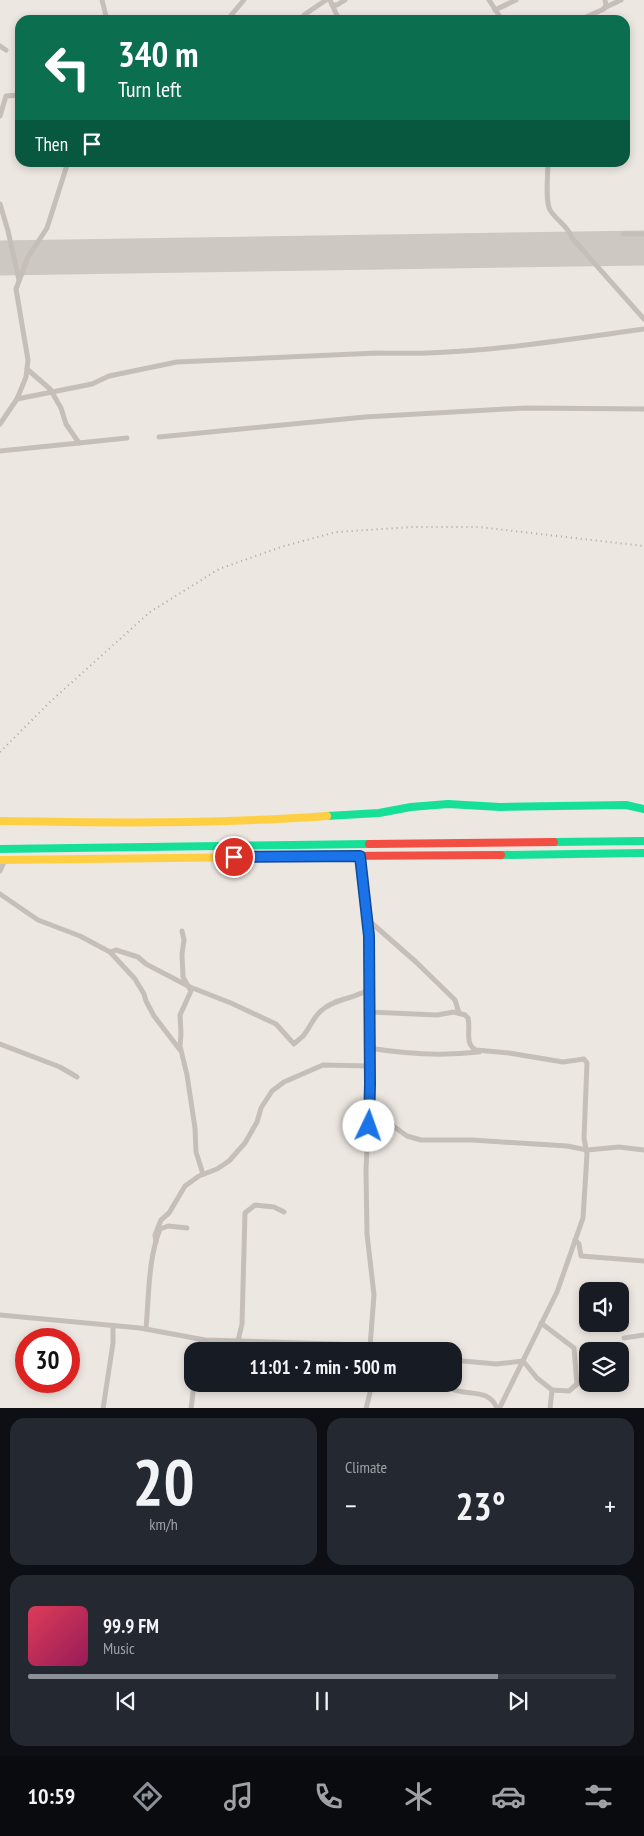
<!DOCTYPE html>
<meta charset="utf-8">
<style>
:root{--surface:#171b24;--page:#242831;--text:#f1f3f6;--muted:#9ea1a6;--line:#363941;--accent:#8c9099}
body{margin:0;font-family:"PT Sans Narrow",sans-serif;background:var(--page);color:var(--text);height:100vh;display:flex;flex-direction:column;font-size:19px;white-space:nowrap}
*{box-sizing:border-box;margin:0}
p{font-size:16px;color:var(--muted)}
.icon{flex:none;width:28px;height:28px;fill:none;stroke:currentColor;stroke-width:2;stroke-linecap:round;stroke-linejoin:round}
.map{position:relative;height:1408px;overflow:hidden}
.drawer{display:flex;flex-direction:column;gap:10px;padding:10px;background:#0d0f14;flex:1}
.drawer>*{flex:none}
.hud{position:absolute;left:15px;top:15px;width:615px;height:152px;border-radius:15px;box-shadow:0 2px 8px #0003;background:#0b6e4f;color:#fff;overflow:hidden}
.buttons{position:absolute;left:579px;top:1282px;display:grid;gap:10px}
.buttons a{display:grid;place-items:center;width:50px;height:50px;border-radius:10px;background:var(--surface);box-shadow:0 2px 8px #0003;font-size:25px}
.speed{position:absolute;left:15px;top:1328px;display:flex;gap:10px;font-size:25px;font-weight:700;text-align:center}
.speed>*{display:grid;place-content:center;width:65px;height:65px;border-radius:50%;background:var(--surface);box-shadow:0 2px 8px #0003;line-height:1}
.speed .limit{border:8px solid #d22;background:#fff;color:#111}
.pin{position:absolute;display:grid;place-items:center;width:42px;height:42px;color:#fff;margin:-21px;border:2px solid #fff;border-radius:50%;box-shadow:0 1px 5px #0007}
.me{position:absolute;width:55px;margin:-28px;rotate:3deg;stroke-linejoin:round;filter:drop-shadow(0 0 4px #0008)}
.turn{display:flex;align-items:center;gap:18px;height:105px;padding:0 20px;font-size:22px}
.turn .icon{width:65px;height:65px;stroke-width:2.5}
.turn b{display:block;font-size:35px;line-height:42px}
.then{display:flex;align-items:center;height:48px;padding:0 20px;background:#0003;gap:10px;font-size:19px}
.big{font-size:38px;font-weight:700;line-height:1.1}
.drawer .card{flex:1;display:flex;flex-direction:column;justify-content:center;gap:8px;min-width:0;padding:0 18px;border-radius:15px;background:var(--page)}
.drawer .dial{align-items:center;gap:0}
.dial b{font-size:65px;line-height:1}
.song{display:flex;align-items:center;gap:15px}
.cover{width:60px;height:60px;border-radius:8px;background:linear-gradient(135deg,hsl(350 70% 55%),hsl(330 70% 35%))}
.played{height:5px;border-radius:2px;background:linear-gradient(90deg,var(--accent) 80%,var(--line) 80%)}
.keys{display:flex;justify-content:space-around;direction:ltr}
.heat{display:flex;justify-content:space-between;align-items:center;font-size:28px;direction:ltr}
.drawer .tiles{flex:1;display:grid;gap:10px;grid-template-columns:1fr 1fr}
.card:last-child{grid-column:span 2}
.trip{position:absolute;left:184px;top:1342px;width:278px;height:50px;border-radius:15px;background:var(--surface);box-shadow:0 2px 8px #0003;font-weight:700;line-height:50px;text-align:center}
.tab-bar{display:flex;height:80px;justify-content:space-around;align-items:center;background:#090b0e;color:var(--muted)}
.tab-bar .icon{width:35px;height:35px}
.tab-bar .current{color:var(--accent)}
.tab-bar b{font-size:22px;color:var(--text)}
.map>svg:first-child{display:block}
</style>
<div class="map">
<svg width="644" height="1409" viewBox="0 0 644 1409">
<rect width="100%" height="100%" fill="#ede7e1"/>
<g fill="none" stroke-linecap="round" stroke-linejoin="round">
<path stroke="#cdc8c2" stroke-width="35" d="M 0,258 L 644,248"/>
<g stroke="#c6bfb9" stroke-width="5">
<path d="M 102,0 L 107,20"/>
<path d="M 330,0 L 339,20"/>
<path d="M 489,0 L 502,20"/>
<path d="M 332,5 L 337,5 L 345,0"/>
<path d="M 604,8 L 621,0"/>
<path d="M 495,10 L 516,0"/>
<path d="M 182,19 L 182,20"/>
<path d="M 227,20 L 244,0"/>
<path d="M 301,20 L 304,15 L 326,0"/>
<path d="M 579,20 L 604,9 L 606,5 L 605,0"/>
<path d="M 0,46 L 6,50"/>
<path d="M 0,116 L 6,96 L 20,95"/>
<path d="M 548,162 C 548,174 545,201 550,210 C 557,221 568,226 572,238 L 644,319"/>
<path d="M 0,204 L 8,231 L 19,280"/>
<path d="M 623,234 L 644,234"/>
<path d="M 27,369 L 50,389 L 61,408 L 66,424 L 79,443 L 127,438"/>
<path d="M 17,399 L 92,384 L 109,376 L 177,362 L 377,353 C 467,356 555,341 644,329"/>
<path d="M 0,424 L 17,399 L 26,377 L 28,360 L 16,289 L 28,257 L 47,228 L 68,162"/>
<path d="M 159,437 L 365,417 L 525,408 L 644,409"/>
<path d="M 0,451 L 79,443"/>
<path d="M 360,856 L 369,936 L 370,1084 L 366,1170 L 367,1234 L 374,1295 L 370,1347"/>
<path d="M 0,871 L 5,860"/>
<path d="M 0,894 L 38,920 L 80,936 L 110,952 L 116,950 L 138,957 L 146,964 L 190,987 L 231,1003 L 276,1024 L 294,1044 C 297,1041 300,1039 303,1036 C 310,1028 313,1017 322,1010 C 334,999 352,999 366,991 L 367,986"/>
<path d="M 367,919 L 416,962 L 455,1000 L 459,1013"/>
<path d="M 182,931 L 184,940 L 182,954 L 183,977 L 191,991 L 180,1015 L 181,1034 L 180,1046 L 187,1075 L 195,1128 L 196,1152 L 203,1174"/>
<path d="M 110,952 L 135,979 L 144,994 L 146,1001 L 154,1016 L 180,1050"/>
<path d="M 369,1012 L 437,1015 L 454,1012 L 465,1015 L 468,1018 C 471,1029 464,1044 476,1050 L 509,1053 L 563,1062 L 584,1059 L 587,1063 L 584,1138 L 587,1154 L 583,1218 L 557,1292 L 499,1409"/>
<path d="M 0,1044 L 60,1067 L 77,1077"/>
<path d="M 369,1048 C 405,1054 443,1056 479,1052"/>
<path d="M 370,1107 L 382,1107 L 388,1114 L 393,1126 L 407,1136 L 421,1140 L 472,1140 L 567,1146 L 587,1150 L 619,1147 L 644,1150"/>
<path d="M 575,1240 L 579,1244 L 581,1256 L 644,1261"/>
<path d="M 156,1242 L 155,1235 L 161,1220 L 169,1213 L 185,1186 L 199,1176 L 217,1169 L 229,1161 L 245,1143 L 257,1122 L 261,1108 L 272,1091 L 284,1082 L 323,1065 L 370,1066"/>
<path d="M 0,1315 L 140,1328 L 205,1340 L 364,1345 L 376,1348 L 377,1351"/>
<path d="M 541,1323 L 574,1348 L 577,1384 L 569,1391 L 552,1390"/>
<path d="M 146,1328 C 149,1296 148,1259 160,1229 L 168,1226 L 187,1228"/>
<path d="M 624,1338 L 644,1335"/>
<path d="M 238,1341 L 242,1324 L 245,1213 L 255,1205 L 274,1207 L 284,1212"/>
<path d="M 375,1350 L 376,1348 L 385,1351"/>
<path d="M 198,1351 L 201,1340"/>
<path d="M 452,1360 L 496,1364 L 523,1361 L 537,1378 L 552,1390 L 550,1409"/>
<path d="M 446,1384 C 459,1400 489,1384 497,1409"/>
<path d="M 103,1409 L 113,1343 L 113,1326"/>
<path d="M 191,1409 L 194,1384"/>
<path d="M 366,1409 L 372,1384"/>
</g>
<g stroke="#16e098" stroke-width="8">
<path d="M 327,816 L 379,813 L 411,807 L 448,804 L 500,807 L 626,805 L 644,809"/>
<path d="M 554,842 L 644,841"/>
<path d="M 0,849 L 369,844"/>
<path d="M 501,855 L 644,853"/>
</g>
<g stroke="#ffcf43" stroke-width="8">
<path d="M 0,821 C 109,823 218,824 327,816"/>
<path d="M 0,860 L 334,856"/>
</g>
<g stroke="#f24e42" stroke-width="8">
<path d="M 369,844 L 554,842"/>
<path d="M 334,856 L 501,855"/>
</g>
<path stroke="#ada8a4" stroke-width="2" stroke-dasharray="1 4" stroke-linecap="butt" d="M 0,752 L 50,702 L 150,612 L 219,569 L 281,547 L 336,532 L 413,527 L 479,527 L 644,546"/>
</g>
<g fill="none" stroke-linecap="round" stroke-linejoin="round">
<g stroke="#114b97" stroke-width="12">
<path id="route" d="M 234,857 L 360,856 L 369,936 L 370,1084 L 369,1126"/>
</g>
<use href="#route" stroke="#1a73e8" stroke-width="9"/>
</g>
</svg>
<div class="buttons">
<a><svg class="icon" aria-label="sound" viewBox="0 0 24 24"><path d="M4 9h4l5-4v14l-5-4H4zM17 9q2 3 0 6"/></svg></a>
<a><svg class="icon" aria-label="layers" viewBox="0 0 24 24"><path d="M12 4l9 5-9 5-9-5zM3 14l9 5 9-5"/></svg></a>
</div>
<div class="speed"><div class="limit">30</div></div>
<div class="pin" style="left:234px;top:857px;background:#d93025"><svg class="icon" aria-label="arrive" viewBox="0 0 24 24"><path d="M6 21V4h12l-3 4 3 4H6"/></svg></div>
<svg class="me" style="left:369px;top:1126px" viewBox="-20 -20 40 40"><circle r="19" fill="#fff"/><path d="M0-13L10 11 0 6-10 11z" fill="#1a73e8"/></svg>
<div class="trip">11:01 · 2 min · 500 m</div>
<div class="hud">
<div class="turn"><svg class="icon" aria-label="left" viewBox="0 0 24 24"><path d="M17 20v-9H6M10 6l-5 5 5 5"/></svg><div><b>340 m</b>Turn left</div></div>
<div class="then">Then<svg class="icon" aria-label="arrive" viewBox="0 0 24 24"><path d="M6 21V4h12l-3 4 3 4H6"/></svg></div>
</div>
</div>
<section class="drawer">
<div class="tiles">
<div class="card dial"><b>20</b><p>km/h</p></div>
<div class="card"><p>Climate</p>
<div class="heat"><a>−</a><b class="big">23°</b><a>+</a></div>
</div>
<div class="card">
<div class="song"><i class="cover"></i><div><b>99.9 FM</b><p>Music</p></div></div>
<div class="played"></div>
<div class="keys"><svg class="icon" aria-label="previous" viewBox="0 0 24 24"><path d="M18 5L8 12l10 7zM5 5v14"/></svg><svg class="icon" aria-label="pause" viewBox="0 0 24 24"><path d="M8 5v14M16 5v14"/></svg><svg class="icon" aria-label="next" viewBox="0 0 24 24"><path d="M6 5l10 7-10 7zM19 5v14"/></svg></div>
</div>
</div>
</section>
<nav class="tab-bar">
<b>10:59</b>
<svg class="icon current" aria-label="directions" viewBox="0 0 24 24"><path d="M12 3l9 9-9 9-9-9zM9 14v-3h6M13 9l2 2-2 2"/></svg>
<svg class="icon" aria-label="music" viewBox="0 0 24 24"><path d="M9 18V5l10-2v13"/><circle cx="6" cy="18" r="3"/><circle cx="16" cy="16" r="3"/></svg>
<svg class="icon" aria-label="phone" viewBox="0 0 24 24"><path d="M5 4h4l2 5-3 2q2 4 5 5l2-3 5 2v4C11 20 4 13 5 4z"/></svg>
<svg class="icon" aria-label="climate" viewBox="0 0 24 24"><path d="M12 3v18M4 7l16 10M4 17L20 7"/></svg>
<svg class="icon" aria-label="car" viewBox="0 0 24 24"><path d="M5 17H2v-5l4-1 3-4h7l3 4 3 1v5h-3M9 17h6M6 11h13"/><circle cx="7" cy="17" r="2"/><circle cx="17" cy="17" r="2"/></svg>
<svg class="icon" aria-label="filters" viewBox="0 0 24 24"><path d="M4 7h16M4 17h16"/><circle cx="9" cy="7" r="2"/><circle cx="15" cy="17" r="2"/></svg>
</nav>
